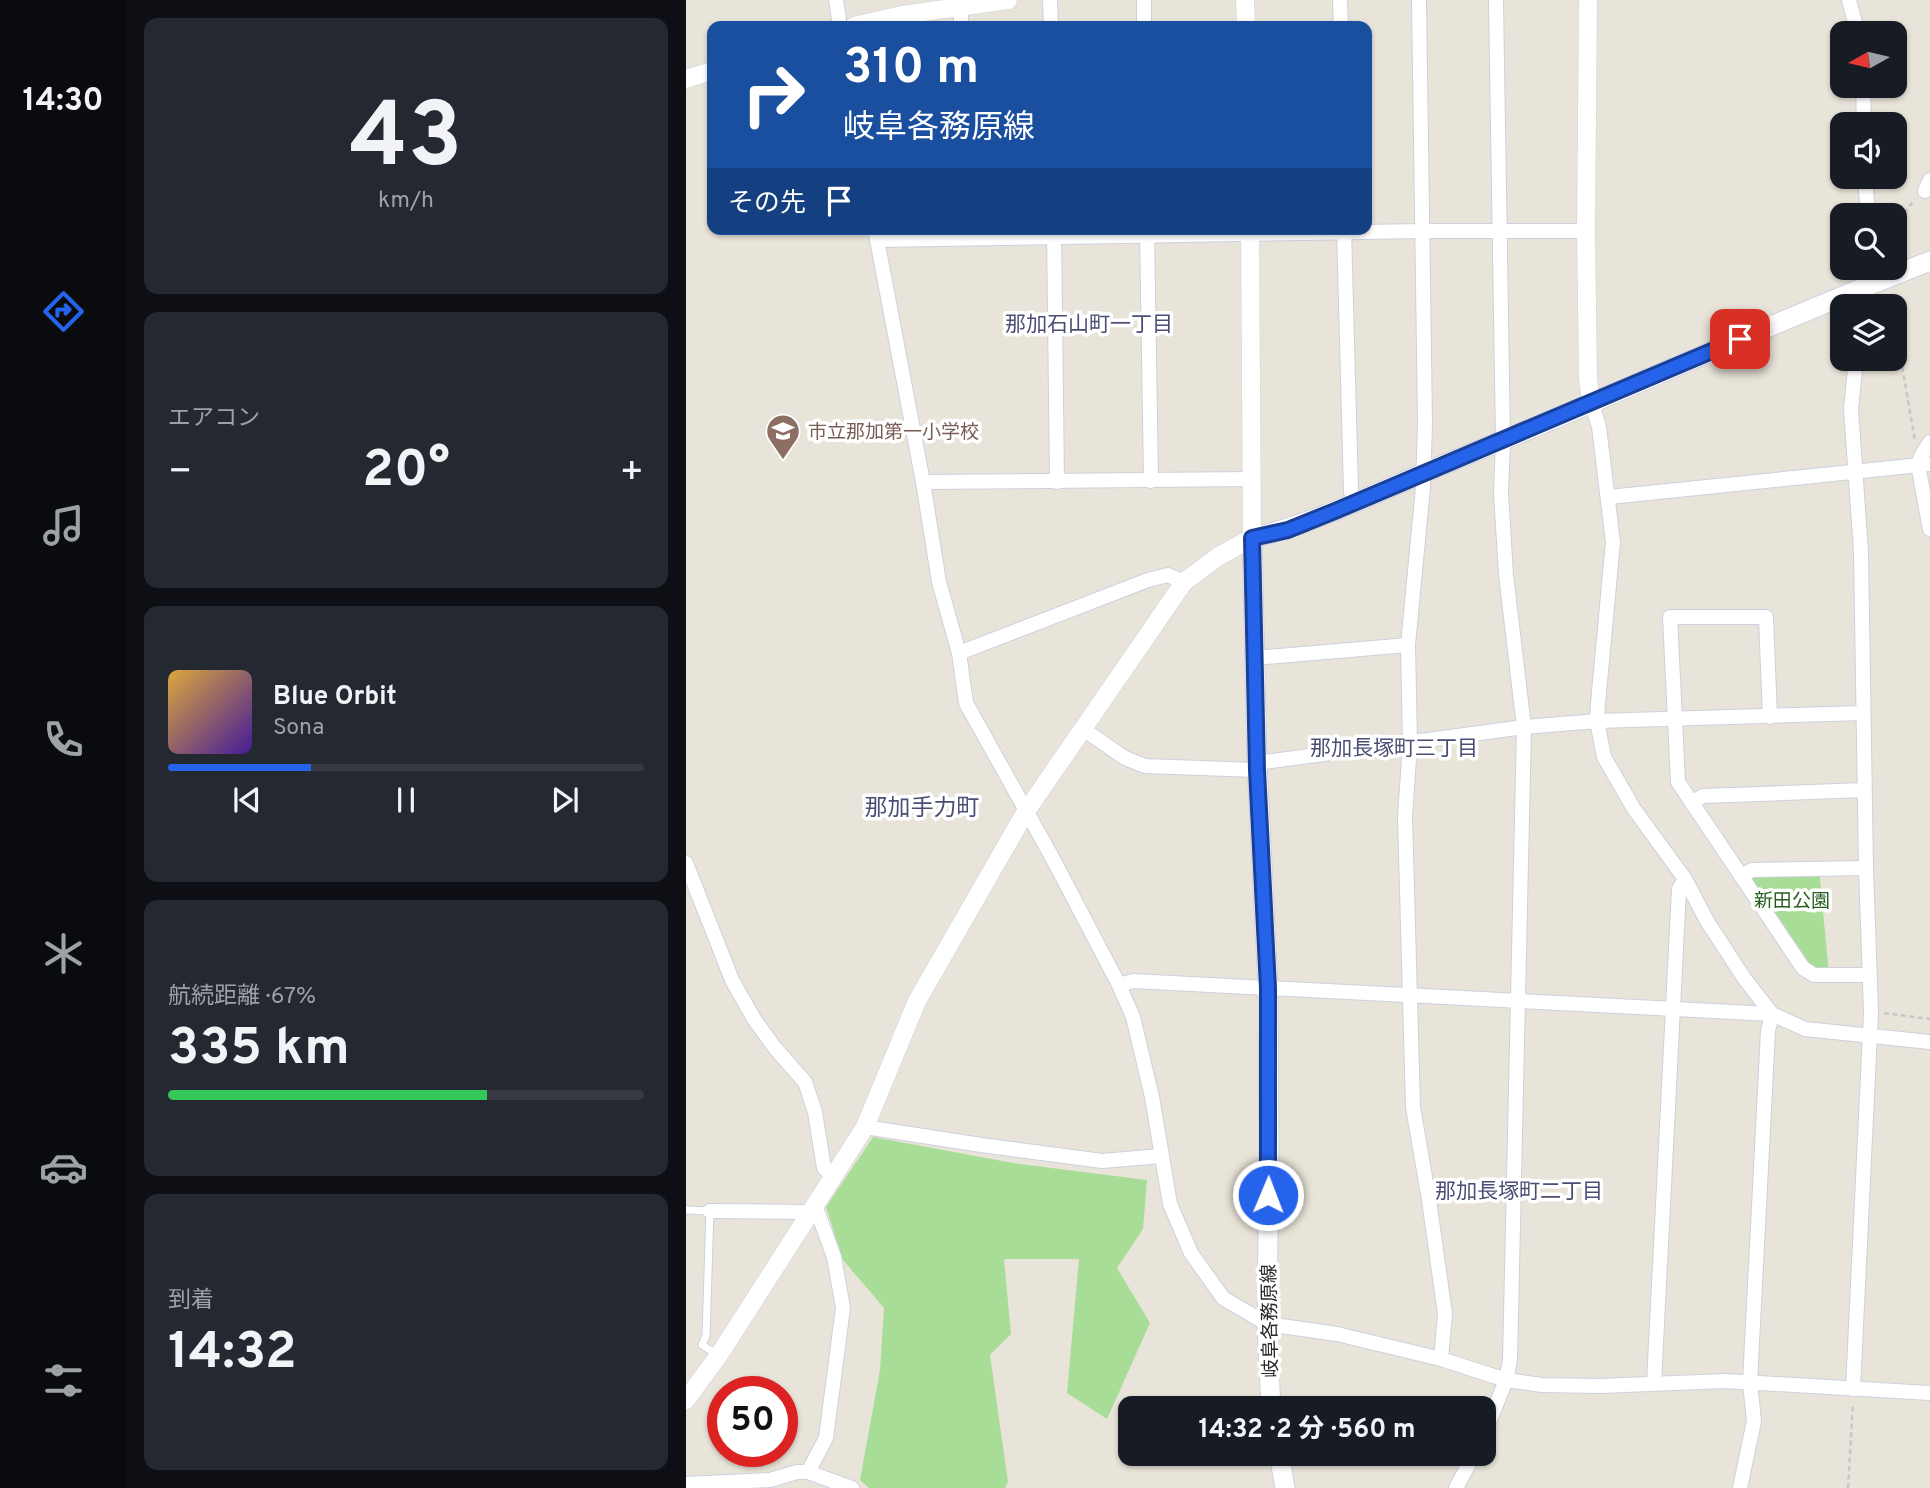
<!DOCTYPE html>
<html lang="ja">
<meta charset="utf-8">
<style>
:root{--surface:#171b24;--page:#242831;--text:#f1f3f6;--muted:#9ea1a6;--line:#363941;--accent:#2563eb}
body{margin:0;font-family:Overpass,"Noto Sans JP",sans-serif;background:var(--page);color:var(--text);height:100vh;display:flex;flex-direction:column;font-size:26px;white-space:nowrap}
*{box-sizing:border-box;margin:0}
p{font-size:23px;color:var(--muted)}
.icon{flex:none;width:38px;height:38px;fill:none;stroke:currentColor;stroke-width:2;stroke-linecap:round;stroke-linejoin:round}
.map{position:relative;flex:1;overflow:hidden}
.details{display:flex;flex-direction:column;gap:18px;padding:18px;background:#0d0f14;width:560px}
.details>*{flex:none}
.banner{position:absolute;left:21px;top:21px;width:665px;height:214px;border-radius:14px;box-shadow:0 2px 5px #0004;background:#1a4fa0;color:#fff;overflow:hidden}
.needle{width:46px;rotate:262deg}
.tools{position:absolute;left:1144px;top:21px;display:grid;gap:14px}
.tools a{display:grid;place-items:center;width:77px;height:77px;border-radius:14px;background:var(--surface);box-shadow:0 2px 5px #0004;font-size:35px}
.speed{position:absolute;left:21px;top:1376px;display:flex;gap:14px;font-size:35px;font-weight:700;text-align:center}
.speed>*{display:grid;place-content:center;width:91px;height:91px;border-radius:50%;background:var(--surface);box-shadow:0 2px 5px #0004;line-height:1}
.speed .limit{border:10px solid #d22;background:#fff;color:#111}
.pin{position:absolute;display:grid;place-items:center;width:60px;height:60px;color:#fff;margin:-30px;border-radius:14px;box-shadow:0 4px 10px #0006}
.me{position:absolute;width:77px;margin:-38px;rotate:1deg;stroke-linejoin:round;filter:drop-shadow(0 0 5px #0008)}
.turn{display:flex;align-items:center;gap:24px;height:147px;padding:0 21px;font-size:32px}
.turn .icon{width:91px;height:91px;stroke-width:2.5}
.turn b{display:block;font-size:49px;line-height:60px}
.then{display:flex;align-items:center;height:66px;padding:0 21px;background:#0003;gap:14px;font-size:26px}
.big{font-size:52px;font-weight:700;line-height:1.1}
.details .tile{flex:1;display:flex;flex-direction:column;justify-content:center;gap:10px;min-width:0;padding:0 24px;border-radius:14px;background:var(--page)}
.details .dial{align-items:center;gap:0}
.dial b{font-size:91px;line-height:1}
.song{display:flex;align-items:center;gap:21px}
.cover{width:84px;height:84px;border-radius:10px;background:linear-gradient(135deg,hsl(40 70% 55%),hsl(260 70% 35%))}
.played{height:7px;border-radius:4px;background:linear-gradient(90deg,var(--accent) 30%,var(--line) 30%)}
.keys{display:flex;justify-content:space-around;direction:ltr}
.heat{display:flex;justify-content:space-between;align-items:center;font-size:38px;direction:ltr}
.charge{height:10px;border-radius:5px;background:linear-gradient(90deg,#34c759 67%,var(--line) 0)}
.trip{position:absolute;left:432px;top:1396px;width:378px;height:70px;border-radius:14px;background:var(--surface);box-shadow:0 2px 5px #0004;font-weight:700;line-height:70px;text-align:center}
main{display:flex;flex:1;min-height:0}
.menu{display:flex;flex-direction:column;width:126px;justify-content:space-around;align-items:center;background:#090b0e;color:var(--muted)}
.menu .icon{width:49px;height:49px}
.menu .current{color:var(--accent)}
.menu b{font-size:32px;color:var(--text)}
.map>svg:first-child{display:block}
</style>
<main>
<nav class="menu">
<b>14:30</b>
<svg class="icon current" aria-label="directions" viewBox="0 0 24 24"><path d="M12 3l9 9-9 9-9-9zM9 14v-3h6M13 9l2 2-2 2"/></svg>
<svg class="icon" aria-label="music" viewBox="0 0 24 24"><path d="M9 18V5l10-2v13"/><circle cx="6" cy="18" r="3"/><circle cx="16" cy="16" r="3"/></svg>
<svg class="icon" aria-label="phone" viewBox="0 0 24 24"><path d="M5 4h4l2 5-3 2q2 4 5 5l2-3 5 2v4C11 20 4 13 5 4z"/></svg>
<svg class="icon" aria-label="climate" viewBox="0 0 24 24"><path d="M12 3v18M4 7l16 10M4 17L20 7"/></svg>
<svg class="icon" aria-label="car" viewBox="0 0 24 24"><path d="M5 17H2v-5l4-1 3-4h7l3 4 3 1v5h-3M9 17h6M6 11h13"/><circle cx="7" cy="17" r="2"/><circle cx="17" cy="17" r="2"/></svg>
<svg class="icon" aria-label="filters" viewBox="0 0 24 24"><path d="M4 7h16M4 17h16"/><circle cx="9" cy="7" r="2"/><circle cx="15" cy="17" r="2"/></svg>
</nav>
<section class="details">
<div class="tile dial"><b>43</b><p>km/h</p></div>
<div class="tile"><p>エアコン</p>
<div class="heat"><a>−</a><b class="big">20°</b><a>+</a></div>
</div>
<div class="tile">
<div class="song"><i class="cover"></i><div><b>Blue Orbit</b><p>Sona</p></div></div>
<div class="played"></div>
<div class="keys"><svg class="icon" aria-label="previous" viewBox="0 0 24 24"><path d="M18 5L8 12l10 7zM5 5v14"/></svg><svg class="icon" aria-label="pause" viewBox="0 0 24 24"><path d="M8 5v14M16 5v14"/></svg><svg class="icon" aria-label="next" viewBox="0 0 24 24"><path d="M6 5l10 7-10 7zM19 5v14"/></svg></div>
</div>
<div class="tile"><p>航続距離 · 67%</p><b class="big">335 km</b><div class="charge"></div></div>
<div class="tile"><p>到着</p><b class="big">14:32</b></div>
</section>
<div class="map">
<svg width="1244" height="1488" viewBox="0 0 1244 1488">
<rect width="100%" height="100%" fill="#e9e4d9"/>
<g fill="#a8dd97">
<path d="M 1133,869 L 1143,975 L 1128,975 L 1055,876 Z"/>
<path d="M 187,1137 L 327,1163 L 461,1180 L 457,1229 L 431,1268 L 464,1323 L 421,1419 L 381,1393 L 393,1259 L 318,1259 L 325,1334 L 304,1355 L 322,1482 L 319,1488 L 183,1488 L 174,1480 L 194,1370 L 198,1308 L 157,1260 L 140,1207 Z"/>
</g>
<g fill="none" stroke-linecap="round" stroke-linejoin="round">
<g stroke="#ced0df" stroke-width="9">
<path id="service" d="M 0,1210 L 24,1211 L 20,1336 L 16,1345 L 32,1355"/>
</g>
<g stroke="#ced0df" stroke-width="16">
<g id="minor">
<path d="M 150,0 L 154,26"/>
<path d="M 364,0 L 365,26"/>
<path d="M 458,0 L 458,26"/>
<path d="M 654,0 L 655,26"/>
<path d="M 733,0 L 739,423 L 737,487 L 722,645 L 724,743 L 719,817 L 727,1107 L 743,1200 L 759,1314 L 755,1359"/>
<path d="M 1163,0 L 1172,33"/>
<path d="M 275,7 L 275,26"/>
<path d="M 1177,86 L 1178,124"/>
<path d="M 1179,177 L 1182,215"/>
<path d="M 1239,191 L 1244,180"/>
<path d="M 189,229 L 237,482 L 253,582 L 273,653 L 280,703 L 367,859 L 433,985 L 447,1017 L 466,1097 L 484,1204 L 505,1253 L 537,1298 L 581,1324 L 651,1334 L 755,1359 L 820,1380 L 856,1385 L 914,1386 L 1039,1381 L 1244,1393"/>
<path d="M 368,229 L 371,482"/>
<path d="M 461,229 L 465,481"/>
<path d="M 658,229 L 665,491 L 667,503"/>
<path d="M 191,240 L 736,231 L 900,231"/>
<path d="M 1175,306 L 1177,288"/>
<path d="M 905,401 L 913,427 L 927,542 L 912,703 L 911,721 L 918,757 L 948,809 L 999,879 L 1021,921 L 1058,978 L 1086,1014"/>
<path d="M 1244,442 L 1235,456 L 1232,465 L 1244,529"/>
<path d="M 237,482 L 564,479"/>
<path d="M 923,497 L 1244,464"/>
<path d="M 273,653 L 462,580 L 482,575 L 498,582"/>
<path d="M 569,658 L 722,645"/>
<path d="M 1084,717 L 1080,617 L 984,617 L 992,782 L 1117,968 L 1128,975 L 1183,975"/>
<path d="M 397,729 L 439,758 L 459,766 L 571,770"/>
<path d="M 571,763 L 838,727 L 911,721 L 1177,713"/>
<path d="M 1006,803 L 1017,796 L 1178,790"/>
<path d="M 0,863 L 46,980 L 68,1019 L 89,1048 L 119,1082 L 129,1112 L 138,1168 L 147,1176"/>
<path d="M 1055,876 L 1066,870 L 1180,868"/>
<path d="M 433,985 L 447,981 L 1086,1014 L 1119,1029 L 1244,1042"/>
<path d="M 179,1127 L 295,1145 L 416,1161 L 475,1156"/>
<path d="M 24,1211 L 124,1212"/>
<path d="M 968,1383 L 993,889 L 999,879"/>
<path d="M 1167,1389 L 1185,1012 L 1180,868 L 1175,552 L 1165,409 L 1170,359"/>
<path d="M 798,1435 L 820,1380 L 824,1360 L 838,727 L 820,575 L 815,493 L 817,441 L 810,0"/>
<path d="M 122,1472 L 140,1438 L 157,1308 L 148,1257 L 129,1205"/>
<path d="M 0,1484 L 84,1480 L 111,1472 L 122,1472 L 166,1488"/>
<path d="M 770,1488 L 788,1454"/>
<path d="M 1054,1488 L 1068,1421 L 1064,1382 L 1082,1031 L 1086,1014"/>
</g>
</g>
<g stroke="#ced0df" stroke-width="19">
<g id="tertiary">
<path d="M 559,0 L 560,26"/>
<path d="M 902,0 L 900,231 L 902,379 L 905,401"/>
<path d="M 168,26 L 216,15 L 322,0"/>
<path d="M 0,79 L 26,71"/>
<path d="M 0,1400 L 33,1355 L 179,1127 L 231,1001 L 339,813 L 498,582 L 533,556 L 566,538 L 564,229"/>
</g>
</g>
<g stroke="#ced0df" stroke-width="21">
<g id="secondary">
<path d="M 585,1409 L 581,1324 L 583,1144 L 582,988 L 571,763 L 566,538 C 633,522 695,490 759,464 C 922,399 1081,324 1244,261"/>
<path d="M 593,1454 L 599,1488"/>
</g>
</g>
<g stroke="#c7c7c7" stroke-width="2.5" stroke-dasharray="5 3.5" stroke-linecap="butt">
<path d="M 1194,205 L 1218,213 L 1229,199"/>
<path d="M 1203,296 L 1205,306"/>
<path d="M 1209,325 L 1229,441"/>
<path d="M 1198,1013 L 1244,1019"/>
<path d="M 1162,1488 L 1167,1403"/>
</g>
<use href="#service" stroke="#fff" stroke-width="7"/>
<use href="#minor" stroke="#fff" stroke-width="14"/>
<use href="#tertiary" stroke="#fff" stroke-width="18"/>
<use href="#secondary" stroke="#fff" stroke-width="19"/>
</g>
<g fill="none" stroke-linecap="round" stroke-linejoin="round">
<g stroke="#184099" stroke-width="18">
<path id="route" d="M 582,1195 L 582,988 L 571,770 L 566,538 L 602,530 L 649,511 L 1054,339"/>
</g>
<use href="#route" stroke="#2563eb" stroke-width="12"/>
</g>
<defs>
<g id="school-pin" transform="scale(1.75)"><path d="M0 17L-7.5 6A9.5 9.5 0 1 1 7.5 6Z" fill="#8d6e63" stroke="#fff"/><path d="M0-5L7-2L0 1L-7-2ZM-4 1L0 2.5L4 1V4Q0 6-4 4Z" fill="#fff"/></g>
</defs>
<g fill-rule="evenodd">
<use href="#school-pin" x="97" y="431"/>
</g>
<g text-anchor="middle" stroke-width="7" stroke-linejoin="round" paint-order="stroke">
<g font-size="19" fill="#785e54" stroke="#fff" text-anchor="start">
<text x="122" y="438">市立那加第一小学校</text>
</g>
<g font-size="19" fill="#235e1c" stroke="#fff">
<text x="1106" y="907">新田公園</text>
</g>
<g font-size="19" fill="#272727" stroke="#fff">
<text transform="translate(583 1321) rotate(-91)" y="7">岐阜各務原線</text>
</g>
<g font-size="21" fill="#4a4e74" stroke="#fff">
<text x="403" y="331">那加石山町一丁目</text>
<text x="708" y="755">那加長塚町三丁目</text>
<text x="833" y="1198">那加長塚町二丁目</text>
</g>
<g font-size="23" fill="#4a4e74" stroke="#fff">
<text x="236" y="815">那加手力町</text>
</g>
</g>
</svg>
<div class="tools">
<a><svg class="needle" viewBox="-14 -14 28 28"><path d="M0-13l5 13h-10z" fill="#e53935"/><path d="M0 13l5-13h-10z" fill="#9ea1a6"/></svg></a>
<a><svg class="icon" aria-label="sound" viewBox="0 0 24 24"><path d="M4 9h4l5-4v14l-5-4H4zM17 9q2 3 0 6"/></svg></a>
<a><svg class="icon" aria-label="search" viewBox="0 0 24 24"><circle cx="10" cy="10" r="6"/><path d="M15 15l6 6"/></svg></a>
<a><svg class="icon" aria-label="layers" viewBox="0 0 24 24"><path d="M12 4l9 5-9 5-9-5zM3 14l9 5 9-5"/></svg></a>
</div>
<div class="speed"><div class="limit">50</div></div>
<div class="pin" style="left:1054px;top:339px;background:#d93025"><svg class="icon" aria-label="arrive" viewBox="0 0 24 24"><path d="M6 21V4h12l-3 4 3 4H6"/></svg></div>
<svg class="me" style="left:582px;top:1195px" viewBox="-20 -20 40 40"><circle r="17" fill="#2563eb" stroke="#fff" stroke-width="3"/><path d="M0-11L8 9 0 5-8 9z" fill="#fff"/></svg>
<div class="trip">14:32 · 2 分 · 560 m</div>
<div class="banner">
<div class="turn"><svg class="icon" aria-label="right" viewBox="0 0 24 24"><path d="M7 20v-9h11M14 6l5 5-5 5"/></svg><div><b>310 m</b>岐阜各務原線</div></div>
<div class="then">その先<svg class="icon" aria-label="arrive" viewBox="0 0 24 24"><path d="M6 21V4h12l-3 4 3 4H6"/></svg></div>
</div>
</div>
</main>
